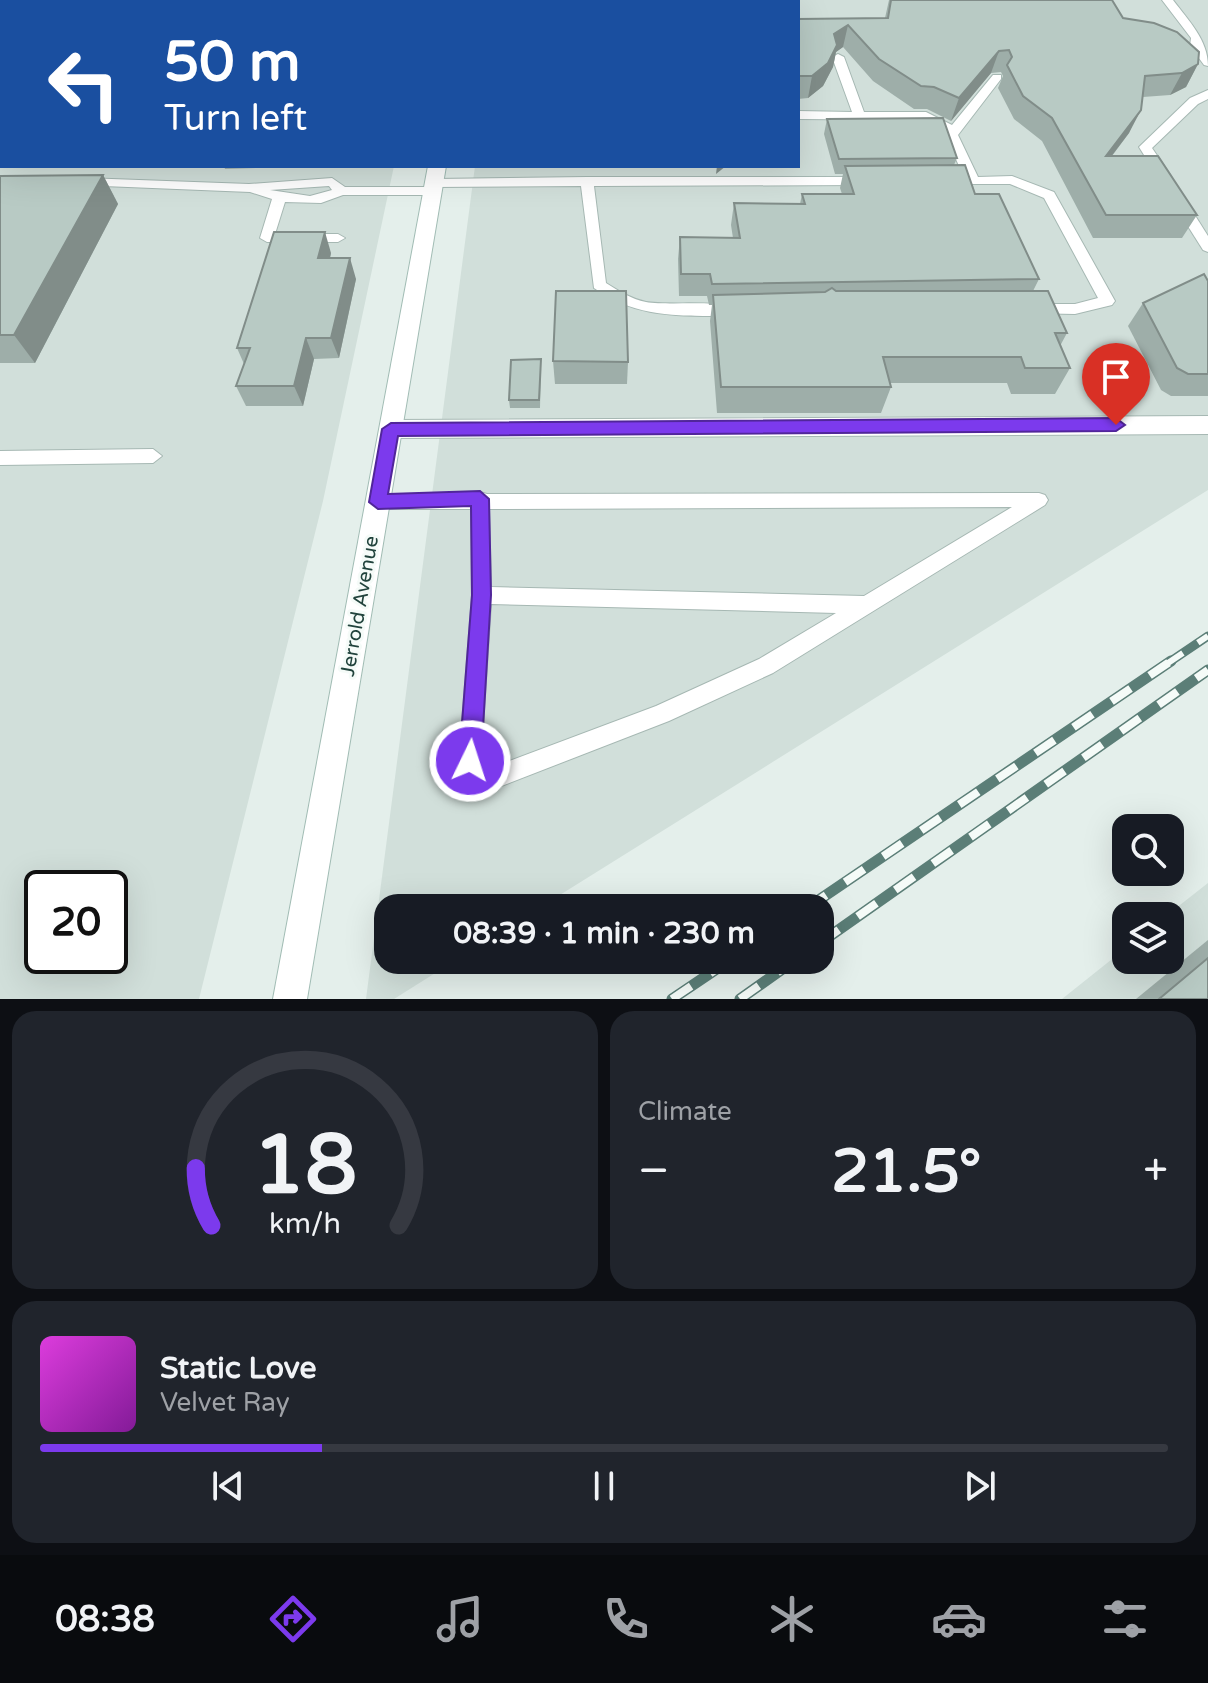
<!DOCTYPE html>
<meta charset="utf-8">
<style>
:root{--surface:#171b24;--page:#20242c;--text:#f1f3f6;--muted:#9ea1a6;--line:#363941;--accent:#7c3aed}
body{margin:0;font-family:"Varela Round",sans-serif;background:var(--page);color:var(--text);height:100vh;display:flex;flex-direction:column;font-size:30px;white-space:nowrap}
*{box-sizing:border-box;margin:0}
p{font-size:26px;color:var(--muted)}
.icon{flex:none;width:44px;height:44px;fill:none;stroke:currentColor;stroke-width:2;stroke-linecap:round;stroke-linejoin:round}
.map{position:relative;height:999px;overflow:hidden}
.details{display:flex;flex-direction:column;gap:12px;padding:12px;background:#0d0f14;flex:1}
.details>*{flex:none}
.top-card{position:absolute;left:0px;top:0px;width:800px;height:168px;box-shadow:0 8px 32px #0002;background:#1a4fa0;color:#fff;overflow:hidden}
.buttons{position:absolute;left:1112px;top:814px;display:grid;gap:16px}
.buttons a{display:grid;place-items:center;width:72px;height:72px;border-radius:16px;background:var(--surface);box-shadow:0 8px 32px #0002;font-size:40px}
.speed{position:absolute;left:24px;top:870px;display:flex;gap:16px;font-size:40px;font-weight:700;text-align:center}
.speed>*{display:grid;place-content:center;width:104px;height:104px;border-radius:50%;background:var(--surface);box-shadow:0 8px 32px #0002;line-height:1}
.speed .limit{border:4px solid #111;border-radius:12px;background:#fff;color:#111}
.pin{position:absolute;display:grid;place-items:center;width:68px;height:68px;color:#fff;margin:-82px -34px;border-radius:50% 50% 50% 0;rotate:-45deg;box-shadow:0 0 8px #0007}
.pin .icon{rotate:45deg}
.me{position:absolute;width:88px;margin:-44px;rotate:4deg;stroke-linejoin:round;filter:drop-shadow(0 0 6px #0008)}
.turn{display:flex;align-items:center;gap:28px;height:168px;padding:0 32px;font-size:36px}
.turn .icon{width:104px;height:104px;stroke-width:2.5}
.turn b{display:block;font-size:56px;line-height:68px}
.big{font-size:60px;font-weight:700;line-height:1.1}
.details .card{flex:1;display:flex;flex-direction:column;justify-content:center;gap:12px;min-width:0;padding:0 28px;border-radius:24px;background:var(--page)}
.details .dial{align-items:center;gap:0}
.dial svg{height:208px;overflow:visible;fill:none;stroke:var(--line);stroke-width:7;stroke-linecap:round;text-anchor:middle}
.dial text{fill:var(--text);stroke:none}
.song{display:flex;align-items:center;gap:24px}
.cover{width:96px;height:96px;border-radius:12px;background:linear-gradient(135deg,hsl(300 70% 55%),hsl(290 70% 35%))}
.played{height:8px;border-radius:4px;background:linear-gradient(90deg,var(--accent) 25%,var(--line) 25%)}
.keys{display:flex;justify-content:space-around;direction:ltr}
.heat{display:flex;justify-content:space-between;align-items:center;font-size:44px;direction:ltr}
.details .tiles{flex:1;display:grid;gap:12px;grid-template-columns:1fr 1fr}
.card:last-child{grid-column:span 2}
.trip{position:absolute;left:374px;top:894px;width:460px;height:80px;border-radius:24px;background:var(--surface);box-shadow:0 8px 32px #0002;font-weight:700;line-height:80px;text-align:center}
.tabs{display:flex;height:128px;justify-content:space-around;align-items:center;background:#090b0e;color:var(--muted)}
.tabs .icon{width:56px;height:56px}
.tabs .selected{color:var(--accent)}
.tabs b{font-size:36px;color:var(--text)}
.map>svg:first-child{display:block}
</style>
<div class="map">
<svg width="1208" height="999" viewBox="0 0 1208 999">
<rect width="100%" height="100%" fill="#e4efeb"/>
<g fill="#d1dfda" fill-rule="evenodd">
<path d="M 0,0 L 429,0 L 2,2 L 2,166 L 394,166 L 323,501 L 199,999 L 0,999 ZM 42,888 L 110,888 L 110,956 L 42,956 Z"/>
<path d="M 497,0 L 1208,0 L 1208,490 L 539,908 L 388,908 L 388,960 L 456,960 L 394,999 L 366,999 L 475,166 L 798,166 L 798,2 Z"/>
<path d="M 1208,883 L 1208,999 L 1062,999 L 1126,948 L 1126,960 L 1170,960 L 1170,916 L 1166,916 Z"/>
</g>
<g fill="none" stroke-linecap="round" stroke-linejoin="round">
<g stroke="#a6b8b3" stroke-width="2">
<g id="lane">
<path d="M 1162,0 L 1173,0 C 1189,21 1208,40 1208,66 L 1204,65 L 1190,46 L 1191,38 Z"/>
<path d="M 838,54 L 844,57 L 864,112 L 926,112 L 952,125 L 993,75 L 1001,75 L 1001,79 L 958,135 L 978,177 L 1012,176 L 1054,192 L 1115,301 L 1112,305 L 1075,314 L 1027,313 L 1027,305 L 1032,304 L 1075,304 L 1098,298 L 1044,198 L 1010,184 L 944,184 L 944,178 L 964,177 L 942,128 L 924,120 L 798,119 L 798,111 L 852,112 L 832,57 Z"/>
<path d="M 1208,90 L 1208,99 L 1198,104 L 1152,148 L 1171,176 L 1159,179 L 1139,147 L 1190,98 Z"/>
<path d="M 587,177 L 863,177 L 870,181 L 863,185 L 594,186 L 606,283 C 619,291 631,299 646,302 C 667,306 730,299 741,310 C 733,317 721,315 711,316 C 668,316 630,314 594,288 L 581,186 L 434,187 L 427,183 L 434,179 Z"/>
<path d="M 84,178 L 249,184 L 332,178 L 345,187 L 433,187 L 440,191 L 433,195 L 343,195 L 321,203 L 285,202 L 275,234 L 338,234 L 345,238 L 338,242 L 267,242 L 260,238 L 272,199 L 250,192 L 79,185 L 77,182 ZM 329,186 L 332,190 L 310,196 L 270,190 Z"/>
<path d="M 1179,197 L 1184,198 L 1208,236 L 1208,252 L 1203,250 L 1172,201 Z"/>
<path d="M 153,449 L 162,456 L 153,463 L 0,465 L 0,451 Z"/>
<path d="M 480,492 L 487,494 L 1039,493 L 1045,495 L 1048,500 L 1045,505 L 773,673 L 669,721 L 468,799 L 460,796 L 457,788 L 472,595 L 471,509 L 378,509 L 372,507 L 369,502 L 372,497 L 378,495 L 473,494 ZM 1012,507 L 864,596 L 491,587 L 489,509 ZM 491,604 L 836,613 L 759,659 L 656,706 L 480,772 Z"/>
</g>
</g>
<g stroke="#a6b8b3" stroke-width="2">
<path id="street" d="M 1208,416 L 1208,434 L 391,438 L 383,435 L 380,429 L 383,423 L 391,420 Z"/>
</g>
<g stroke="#a1bcb4" stroke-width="2">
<g id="secondary">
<rect x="460" y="0" width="14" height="2"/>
<path d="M 428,166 L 446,166 L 307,999 L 273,999 Z"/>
</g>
</g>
<use href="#lane" fill="#fff" fill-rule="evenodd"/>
<use href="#street" fill="#fff" fill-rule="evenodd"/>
<use href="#secondary" fill="#fff" fill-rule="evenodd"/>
<g stroke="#5b7e77" stroke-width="9">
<path id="rail-far1" d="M 1168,663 L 1208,636"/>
</g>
<g stroke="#5b7e77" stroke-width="11">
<g id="rail">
<path d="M 807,908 L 1171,661"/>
<path d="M 820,943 L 1208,670"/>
<path d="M 672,999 L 730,960"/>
<path d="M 740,999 L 795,960"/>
</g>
</g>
<use href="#rail-far1" stroke="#f5fbf8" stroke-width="6" stroke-dasharray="18" stroke-linecap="butt"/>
<use href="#rail" stroke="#f5fbf8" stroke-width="8" stroke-dasharray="23" stroke-linecap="butt"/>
</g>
<g fill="#9eaea9">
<path d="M 0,0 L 299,1 L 2,2 L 2,48 L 0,51 Z"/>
<path d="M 889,0 L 1112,0 L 1123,18 L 1198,64 L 1186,87 L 1170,95 L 1143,97 L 1129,133 L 1112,156 L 1197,215 L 1182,238 L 1093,238 L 1042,141 L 1014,119 L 998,88 L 1003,76 L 1001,72 L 991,73 L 951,121 L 927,109 L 914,109 L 873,81 L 843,47 L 836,52 L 833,67 L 823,86 L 808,98 L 798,99 L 798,19 L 885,18 Z"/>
<path d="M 827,119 L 957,158 L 954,165 L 1039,279 L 1033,291 L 1067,333 L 1060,346 L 1070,368 L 1055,394 L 1011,394 L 1007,383 L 890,383 L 891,387 L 881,413 L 717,413 L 710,321 L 712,305 L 709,305 L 707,296 L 679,296 L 678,259 L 680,237 L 733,238 L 731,225 L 734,203 L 800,204 L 802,194 L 842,194 L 840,188 L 843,174 L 835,174 L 824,134 Z"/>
<path d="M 224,166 L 257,166 L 256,168 L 225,169 Z"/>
<path d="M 103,175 L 118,204 L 35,363 L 0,363 L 0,176 Z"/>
<path d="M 331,253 L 330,258 L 356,279 L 339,358 L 314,359 L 303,406 L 246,406 L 236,386 L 244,364 L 237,348 Z"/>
<path d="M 1208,281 L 1208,396 L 1171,396 L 1161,390 L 1128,326 L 1143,303 Z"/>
<path d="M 541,359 L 540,408 L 510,408 L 509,400 Z"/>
<path d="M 553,361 L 628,362 L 627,384 L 555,384 Z"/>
<path d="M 1208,940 L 1208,999 L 1136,999 Z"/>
</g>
<g fill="#818d89">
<path d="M 281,0 L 299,0 L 299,1 L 280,2 Z"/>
<path d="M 0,19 L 2,23 L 2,48 L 0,51 Z"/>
<path d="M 848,25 L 843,47 L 836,52 L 833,67 L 823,86 L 808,98 L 812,76 L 834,34 Z"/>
<path d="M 999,51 L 991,73 L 951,121 L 959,98 Z"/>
<path d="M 1198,64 L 1186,87 L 1170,95 L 1182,73 Z"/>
<path d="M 1141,110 L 1129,133 L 1094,179 L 1106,156 Z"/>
<path d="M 717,166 L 726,166 L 716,174 Z"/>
<path d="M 103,175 L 118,204 L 35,363 L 14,335 Z"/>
<path d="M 325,232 L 331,253 L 325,279 L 318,258 Z"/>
<path d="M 350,258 L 356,279 L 339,358 L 331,338 Z"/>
<path d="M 306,338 L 314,359 L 303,406 L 294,386 Z"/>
</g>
<g fill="#b8cac4" stroke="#818d89" stroke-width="2">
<path d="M 0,0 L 281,0 L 280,2 L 2,2 L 2,10 L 0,10 Z"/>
<rect x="556" y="0" width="218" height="2"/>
<path d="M 891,0 L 1112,0 L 1123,18 L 1154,23 L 1177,32 L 1199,52 L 1198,64 L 1182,73 L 1145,76 L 1141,110 L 1106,156 L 1158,156 L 1197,215 L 1106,215 L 1052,118 L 1023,96 L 1007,65 L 1012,57 L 1009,50 L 999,51 L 959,98 L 934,87 L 921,86 L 879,59 L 848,25 L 834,34 L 837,45 L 828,63 L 812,76 L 798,76 L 798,19 L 888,18 Z"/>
<path d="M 943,118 L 957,158 L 839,159 L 827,119 Z"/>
<path d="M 965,165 L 975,194 L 999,194 L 1039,279 L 712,284 L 710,274 L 681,274 L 680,237 L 740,238 L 734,203 L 805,204 L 802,194 L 854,194 L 845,166 Z"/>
<path d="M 103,175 L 14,335 L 0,335 L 0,176 Z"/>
<path d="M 274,232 L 325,232 L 318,258 L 350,258 L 331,338 L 306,338 L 294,386 L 236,386 L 250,348 L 237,348 Z"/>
<path d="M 1204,274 L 1208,281 L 1208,374 L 1188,374 L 1177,368 L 1143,303 Z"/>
<path d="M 832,288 L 836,291 L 1048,291 L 1067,333 L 1055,333 L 1070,368 L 1025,368 L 1021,357 L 883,357 L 891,387 L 721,387 L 713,295 L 825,292 Z"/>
<path d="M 556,291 L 626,291 L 628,362 L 553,361 Z"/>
<path d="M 541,359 L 539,400 L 509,400 L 511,360 Z"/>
<path d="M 1208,958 L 1208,999 L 1159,999 Z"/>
</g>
<path fill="#7c3aed" stroke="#51269a" stroke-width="2" d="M 1116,418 L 1125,425 L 1116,431 L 398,436 L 388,494 L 480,491 L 489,499 L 491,595 L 481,761 L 478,768 L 470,772 L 462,768 L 459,761 L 472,595 L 471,506 L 378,509 L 369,502 L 382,429 L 391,423 Z"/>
<g text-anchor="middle" stroke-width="6" stroke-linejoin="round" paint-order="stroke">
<g font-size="20" fill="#21433c" stroke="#f5fbf8">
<text transform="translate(359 606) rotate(-80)" y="7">Jerrold Avenue</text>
</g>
</g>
</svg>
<div class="buttons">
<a><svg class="icon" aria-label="search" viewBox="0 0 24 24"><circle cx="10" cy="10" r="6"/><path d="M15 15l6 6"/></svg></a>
<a><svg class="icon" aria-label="layers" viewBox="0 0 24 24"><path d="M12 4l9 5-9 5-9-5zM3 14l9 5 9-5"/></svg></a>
</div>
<div class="speed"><div class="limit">20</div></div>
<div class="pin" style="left:1116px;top:425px;background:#d93025"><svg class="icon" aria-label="arrive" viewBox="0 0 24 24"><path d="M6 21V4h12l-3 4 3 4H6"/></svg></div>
<svg class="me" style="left:470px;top:761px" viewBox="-20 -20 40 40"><circle r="17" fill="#7c3aed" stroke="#fff" stroke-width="3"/><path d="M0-11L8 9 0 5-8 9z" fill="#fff"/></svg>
<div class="trip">08:39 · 1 min · 230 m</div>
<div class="top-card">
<div class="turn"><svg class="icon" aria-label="left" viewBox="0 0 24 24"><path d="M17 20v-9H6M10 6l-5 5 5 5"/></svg><div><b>50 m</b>Turn left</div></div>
</div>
</div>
<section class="details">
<div class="tiles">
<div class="card dial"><svg viewBox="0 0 100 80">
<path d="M14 69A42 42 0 1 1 86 69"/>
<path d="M14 69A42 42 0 0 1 8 47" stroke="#7c3aed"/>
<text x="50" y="56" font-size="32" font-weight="700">18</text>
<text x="50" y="72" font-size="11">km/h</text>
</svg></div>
<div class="card"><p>Climate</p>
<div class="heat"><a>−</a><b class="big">21.5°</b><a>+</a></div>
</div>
<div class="card">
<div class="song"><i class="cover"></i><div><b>Static Love</b><p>Velvet Ray</p></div></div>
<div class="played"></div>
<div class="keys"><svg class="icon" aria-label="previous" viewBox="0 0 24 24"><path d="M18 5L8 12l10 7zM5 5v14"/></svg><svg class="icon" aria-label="pause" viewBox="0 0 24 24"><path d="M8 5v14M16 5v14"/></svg><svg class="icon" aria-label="next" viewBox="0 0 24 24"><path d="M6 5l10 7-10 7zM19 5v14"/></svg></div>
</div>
</div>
</section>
<nav class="tabs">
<b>08:38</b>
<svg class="icon selected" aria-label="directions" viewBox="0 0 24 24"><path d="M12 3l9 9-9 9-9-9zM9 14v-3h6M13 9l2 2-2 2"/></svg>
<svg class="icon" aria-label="music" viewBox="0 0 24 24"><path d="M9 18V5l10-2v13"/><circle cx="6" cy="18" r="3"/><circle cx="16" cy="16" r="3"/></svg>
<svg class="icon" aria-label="phone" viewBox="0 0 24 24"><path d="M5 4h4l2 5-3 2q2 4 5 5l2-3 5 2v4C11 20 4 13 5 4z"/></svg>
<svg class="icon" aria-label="climate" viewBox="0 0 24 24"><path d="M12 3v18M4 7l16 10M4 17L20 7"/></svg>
<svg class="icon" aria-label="car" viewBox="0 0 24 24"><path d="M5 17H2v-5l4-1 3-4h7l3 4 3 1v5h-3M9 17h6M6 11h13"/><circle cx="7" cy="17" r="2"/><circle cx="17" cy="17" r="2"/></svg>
<svg class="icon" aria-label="filters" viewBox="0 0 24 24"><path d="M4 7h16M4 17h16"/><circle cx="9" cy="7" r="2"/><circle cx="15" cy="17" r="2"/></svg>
</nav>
